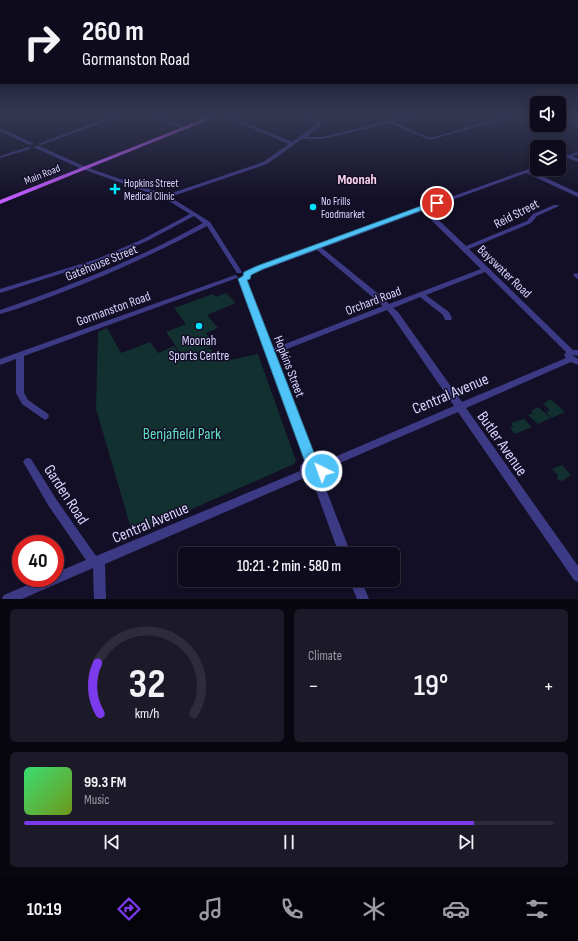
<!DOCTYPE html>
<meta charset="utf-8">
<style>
:root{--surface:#0e0b1c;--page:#1c1929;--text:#f1f3f6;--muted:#9b9ba3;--line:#2e2b3b;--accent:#7c3aed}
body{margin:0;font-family:"Sofia Sans Condensed",sans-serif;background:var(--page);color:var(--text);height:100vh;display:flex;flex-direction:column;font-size:15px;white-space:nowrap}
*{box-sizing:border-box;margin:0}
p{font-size:13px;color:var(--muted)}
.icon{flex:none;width:22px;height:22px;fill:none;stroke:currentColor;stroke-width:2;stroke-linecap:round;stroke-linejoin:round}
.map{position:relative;height:599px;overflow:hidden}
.drawer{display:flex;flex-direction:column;gap:10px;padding:10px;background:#08060f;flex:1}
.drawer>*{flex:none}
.hud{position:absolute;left:0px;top:0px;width:578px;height:84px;box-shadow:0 2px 6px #0003,0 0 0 1px var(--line);background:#0e0b1c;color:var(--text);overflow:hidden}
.tools{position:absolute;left:530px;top:96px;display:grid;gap:8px}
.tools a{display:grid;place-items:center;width:36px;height:36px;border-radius:6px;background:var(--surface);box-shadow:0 2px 6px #0003,0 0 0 1px var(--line);font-size:20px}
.speed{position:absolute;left:12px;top:535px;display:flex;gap:8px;font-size:20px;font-weight:700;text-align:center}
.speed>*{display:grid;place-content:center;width:52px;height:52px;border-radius:50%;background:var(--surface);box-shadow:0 2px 6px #0003,0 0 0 1px var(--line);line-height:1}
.speed .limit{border:6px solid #d22;background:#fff;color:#111}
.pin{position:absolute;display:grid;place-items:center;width:34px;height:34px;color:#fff;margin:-17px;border:2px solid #fff;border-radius:50%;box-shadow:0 1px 4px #0007}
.me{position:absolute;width:44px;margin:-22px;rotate:318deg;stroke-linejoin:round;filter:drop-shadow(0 0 3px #0008)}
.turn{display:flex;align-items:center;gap:14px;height:84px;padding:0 16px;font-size:18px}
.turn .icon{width:52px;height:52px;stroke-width:2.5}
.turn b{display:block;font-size:28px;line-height:34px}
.big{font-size:30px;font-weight:600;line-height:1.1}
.drawer .widget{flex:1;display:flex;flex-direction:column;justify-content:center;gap:6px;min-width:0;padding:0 14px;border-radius:6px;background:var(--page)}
.drawer .dial{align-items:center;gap:0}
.dial svg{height:104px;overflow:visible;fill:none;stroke:var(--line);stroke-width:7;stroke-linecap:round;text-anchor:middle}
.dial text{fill:var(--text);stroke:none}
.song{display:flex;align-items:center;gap:12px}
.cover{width:48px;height:48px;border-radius:6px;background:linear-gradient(135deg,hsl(140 70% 55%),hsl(80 70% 35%))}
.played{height:4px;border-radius:2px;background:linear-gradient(90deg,var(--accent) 85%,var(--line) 85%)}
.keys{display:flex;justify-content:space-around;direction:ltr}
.heat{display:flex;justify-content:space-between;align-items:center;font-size:22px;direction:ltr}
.drawer .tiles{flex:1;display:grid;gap:10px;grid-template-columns:1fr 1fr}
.widget:last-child{grid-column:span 2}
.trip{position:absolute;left:178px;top:547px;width:222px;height:40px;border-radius:6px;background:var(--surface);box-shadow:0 2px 6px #0003,0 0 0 1px var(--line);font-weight:600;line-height:40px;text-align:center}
.dock{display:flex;height:64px;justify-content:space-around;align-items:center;background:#06040b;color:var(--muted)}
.dock .icon{width:28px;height:28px}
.dock .selected{color:var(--accent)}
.dock b{font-size:18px;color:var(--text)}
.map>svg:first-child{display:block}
</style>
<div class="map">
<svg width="578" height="599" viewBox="0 0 578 599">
<rect width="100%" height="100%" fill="#130f26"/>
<g fill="#12302f">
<path d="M 226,293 L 236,303 L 207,315 L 218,328 L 206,333 L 215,345 L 184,358 L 166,332 L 186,324 L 174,308 L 213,294 L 216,297 Z"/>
<path d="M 107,328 L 121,353 L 150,342 L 158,353 L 174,346 L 184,359 L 210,348 L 220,362 L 258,354 L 296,461 L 294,464 L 133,535 L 96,409 L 98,332 Z"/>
<path d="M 550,399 L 565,412 L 552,418 L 546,412 L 550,410 L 543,404 Z"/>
<path d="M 538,407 L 551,418 L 538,424 L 528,415 L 532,413 L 535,415 L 531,411 Z"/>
<path d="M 524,419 L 532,427 L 515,434 L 510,428 L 513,427 L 511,423 Z"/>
<path d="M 562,465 L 571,475 L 562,481 L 558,480 L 557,477 L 558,475 L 552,469 Z"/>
</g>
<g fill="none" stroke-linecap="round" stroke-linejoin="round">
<g fill="#3d3a85" fill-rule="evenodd">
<path d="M 114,116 L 120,116 L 41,145 L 37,144 Z"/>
<path d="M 147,116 L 154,116 L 190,128 L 187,129 Z"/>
<path d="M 223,116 L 229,116 L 292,142 L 318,124 L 299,116 L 305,116 L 323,124 L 306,137 L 322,137 L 408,116 L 416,116 L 394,122 L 430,138 L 508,116 L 515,116 L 430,140 L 390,123 L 322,139 L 302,139 L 267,164 L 170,197 L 210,222 L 242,272 L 241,273 L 237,273 L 207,226 C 160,251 113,273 63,292 C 42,300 21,308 0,314 L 0,310 C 70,286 138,259 203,223 L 194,216 L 147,241 L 101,261 L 0,293 L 0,289 L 97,259 L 143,239 L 190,214 L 164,198 L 82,169 L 35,148 L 35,146 L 39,146 L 86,167 L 166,195 L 263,162 L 289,144 Z"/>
<path d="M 559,117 L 578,124 L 578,126 L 559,119 Z"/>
<path d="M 0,128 L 33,143 L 33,144 L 29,145 L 0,131 Z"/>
<path d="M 28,147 L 30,148 L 30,149 L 0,158 L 0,156 Z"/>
<path d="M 578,152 L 578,154 L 572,156 L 578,159 L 578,162 L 568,158 L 559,160 L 559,158 Z"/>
<path d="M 537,166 L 537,169 L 531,171 L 578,193 L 578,197 L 526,173 L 427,209 L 466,246 L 527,221 L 533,214 L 554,205 L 558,205 L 559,206 L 537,216 L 531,223 L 469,249 L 573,350 L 578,350 L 578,356 L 572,355 L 578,359 L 578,365 L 571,362 L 466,408 L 578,566 L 578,582 L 574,580 L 458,412 L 326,469 L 322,479 L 351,554 L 339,554 L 313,482 L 304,478 L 105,564 L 106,599 L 94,599 L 93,568 L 22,599 L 2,599 L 4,595 L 44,578 L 55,578 L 55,573 L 86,560 L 48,505 L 25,465 L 23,462 L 25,459 L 28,458 L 31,459 L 56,499 L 96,556 L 300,471 L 300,466 L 305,459 L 239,279 L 242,277 L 245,279 L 272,349 L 383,306 L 317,250 L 249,275 L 245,275 L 244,274 L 245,273 L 314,247 L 315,246 L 318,246 L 419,209 L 419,207 L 423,207 ZM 422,211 L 481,269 L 389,304 L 381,296 L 322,248 ZM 485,272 L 566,352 L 564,355 L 566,358 L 462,402 L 398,312 L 393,308 L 420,297 L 443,315 L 445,320 L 451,320 L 452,318 L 449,312 L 426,295 ZM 387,310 L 392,316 L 454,406 L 323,462 L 320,459 L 314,457 L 274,354 ZM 314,465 L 316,467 L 316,471 L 312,473 L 310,471 L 310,467 Z"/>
<path d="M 576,273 L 578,274 L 578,279 L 576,278 L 573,275 Z"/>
<path d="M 235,275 L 237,276 L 238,277 L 237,278 L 24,356 L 24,393 L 28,400 L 48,414 L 49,416 L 48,418 L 45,420 L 42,418 L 22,404 L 16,393 L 16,359 L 0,365 L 0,359 Z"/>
<path d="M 349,580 L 361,580 L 369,599 L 357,599 Z"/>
</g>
<path fill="#c25bff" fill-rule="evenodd" d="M 211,116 L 218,116 L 0,204 L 0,200 Z"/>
</g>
<linearGradient id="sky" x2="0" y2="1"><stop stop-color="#0a0815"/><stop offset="0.58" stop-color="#333752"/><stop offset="1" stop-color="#333752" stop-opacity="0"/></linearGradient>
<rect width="578" height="200" fill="url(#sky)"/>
<path fill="#4fc3f7" stroke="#337fa1" d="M 435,201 L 441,203 L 263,269 L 251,275 L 250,279 L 247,280 L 316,458 L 324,461 L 328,471 L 326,475 L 322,476 L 317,475 L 314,468 L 307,466 L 305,462 L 238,279 L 243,276 L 244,272 L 257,266 Z"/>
<g fill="#00e5ff" stroke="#130f26" stroke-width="1.5">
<path d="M113 183h4v4h4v4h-4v4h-4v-4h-4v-4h4z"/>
<circle cx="313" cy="207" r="4"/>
<circle cx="199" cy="326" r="4"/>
</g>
<g text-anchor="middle" stroke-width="3" stroke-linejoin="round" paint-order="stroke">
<g font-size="11" fill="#d9d4ff" stroke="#130f26">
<text transform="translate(42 174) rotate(-22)" y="4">Main Road</text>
</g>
<g font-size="11" fill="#d9d4ff" stroke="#130f26" text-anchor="start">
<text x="124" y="187">Hopkins Street<tspan x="124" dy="13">Medical Clinic</tspan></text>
<text x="321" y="205">No Frills<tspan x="321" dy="13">Foodmarket</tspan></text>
</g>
<g font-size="13" fill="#d9d4ff" stroke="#130f26">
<text transform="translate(516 213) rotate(-27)" y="5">Reid Street</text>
<text transform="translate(101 262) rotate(-22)" y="5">Gatehouse Street</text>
<text transform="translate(505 271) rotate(44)" y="5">Bayswater Road</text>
<text transform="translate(373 300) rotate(-21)" y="5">Orchard Road</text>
<text transform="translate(113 308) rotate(-20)" y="5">Gormanston Road</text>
<text transform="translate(290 366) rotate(69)" y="5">Hopkins Street</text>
</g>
<g font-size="13" fill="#d9d4ff" stroke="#130f26">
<text x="199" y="345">Moonah<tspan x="199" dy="15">Sports Centre</tspan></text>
</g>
<g font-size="14" font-weight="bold" fill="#ffd6f0" stroke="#130f26">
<text x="357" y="184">Moonah</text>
</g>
<g font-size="16" fill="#d9d4ff" stroke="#130f26">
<text transform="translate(450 393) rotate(-23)" y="6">Central Avenue</text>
<text transform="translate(503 443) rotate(55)" y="6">Butler Avenue</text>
<text transform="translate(67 494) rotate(57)" y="6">Garden Road</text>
<text transform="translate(150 522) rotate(-23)" y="6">Central Avenue</text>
</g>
<g font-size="16" fill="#5fe0c0" stroke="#130f26">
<text x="182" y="439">Benjafield Park</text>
</g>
</g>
</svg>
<div class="tools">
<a><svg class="icon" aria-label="sound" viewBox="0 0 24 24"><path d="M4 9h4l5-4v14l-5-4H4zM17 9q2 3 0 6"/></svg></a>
<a><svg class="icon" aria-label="layers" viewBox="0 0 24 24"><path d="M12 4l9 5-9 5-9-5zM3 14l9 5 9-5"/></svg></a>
</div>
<div class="speed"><div class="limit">40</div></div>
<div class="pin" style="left:437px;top:203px;background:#d93025"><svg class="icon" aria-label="arrive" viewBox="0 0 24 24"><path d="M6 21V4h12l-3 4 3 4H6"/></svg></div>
<svg class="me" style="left:322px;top:471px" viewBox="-20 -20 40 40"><circle r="17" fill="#4fc3f7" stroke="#fff" stroke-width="3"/><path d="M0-11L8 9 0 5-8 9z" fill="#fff"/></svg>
<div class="trip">10:21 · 2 min · 580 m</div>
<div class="hud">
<div class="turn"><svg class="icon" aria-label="right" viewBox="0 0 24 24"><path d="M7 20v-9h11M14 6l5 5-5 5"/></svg><div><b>260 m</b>Gormanston Road</div></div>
</div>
</div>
<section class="drawer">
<div class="tiles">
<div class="widget dial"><svg viewBox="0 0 100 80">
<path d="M14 69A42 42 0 1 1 86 69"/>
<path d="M14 69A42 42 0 0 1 12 30" stroke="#7c3aed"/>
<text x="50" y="56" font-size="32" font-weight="700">32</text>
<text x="50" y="72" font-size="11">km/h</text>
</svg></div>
<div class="widget"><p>Climate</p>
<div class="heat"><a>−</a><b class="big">19°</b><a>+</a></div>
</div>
<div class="widget">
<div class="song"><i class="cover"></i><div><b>99.3 FM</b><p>Music</p></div></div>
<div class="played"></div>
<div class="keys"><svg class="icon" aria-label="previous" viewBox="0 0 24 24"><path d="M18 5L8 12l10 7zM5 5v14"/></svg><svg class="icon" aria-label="pause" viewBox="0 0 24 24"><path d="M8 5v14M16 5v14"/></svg><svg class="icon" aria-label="next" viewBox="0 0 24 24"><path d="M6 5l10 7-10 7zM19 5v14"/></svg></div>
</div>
</div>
</section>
<nav class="dock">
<b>10:19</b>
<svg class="icon selected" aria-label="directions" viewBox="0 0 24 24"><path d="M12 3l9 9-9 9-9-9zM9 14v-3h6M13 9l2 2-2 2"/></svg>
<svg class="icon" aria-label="music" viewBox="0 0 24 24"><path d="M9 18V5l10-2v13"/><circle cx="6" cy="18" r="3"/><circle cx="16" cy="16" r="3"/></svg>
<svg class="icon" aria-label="phone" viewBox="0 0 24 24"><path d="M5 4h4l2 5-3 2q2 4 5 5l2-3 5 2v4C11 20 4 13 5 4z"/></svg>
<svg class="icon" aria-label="climate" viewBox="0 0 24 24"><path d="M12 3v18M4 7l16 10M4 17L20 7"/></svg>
<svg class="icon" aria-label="car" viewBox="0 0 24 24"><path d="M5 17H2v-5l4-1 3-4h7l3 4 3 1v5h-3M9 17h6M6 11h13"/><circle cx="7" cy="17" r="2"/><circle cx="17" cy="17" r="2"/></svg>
<svg class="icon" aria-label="filters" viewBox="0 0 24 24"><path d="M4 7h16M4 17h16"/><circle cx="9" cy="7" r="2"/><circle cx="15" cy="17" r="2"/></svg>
</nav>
